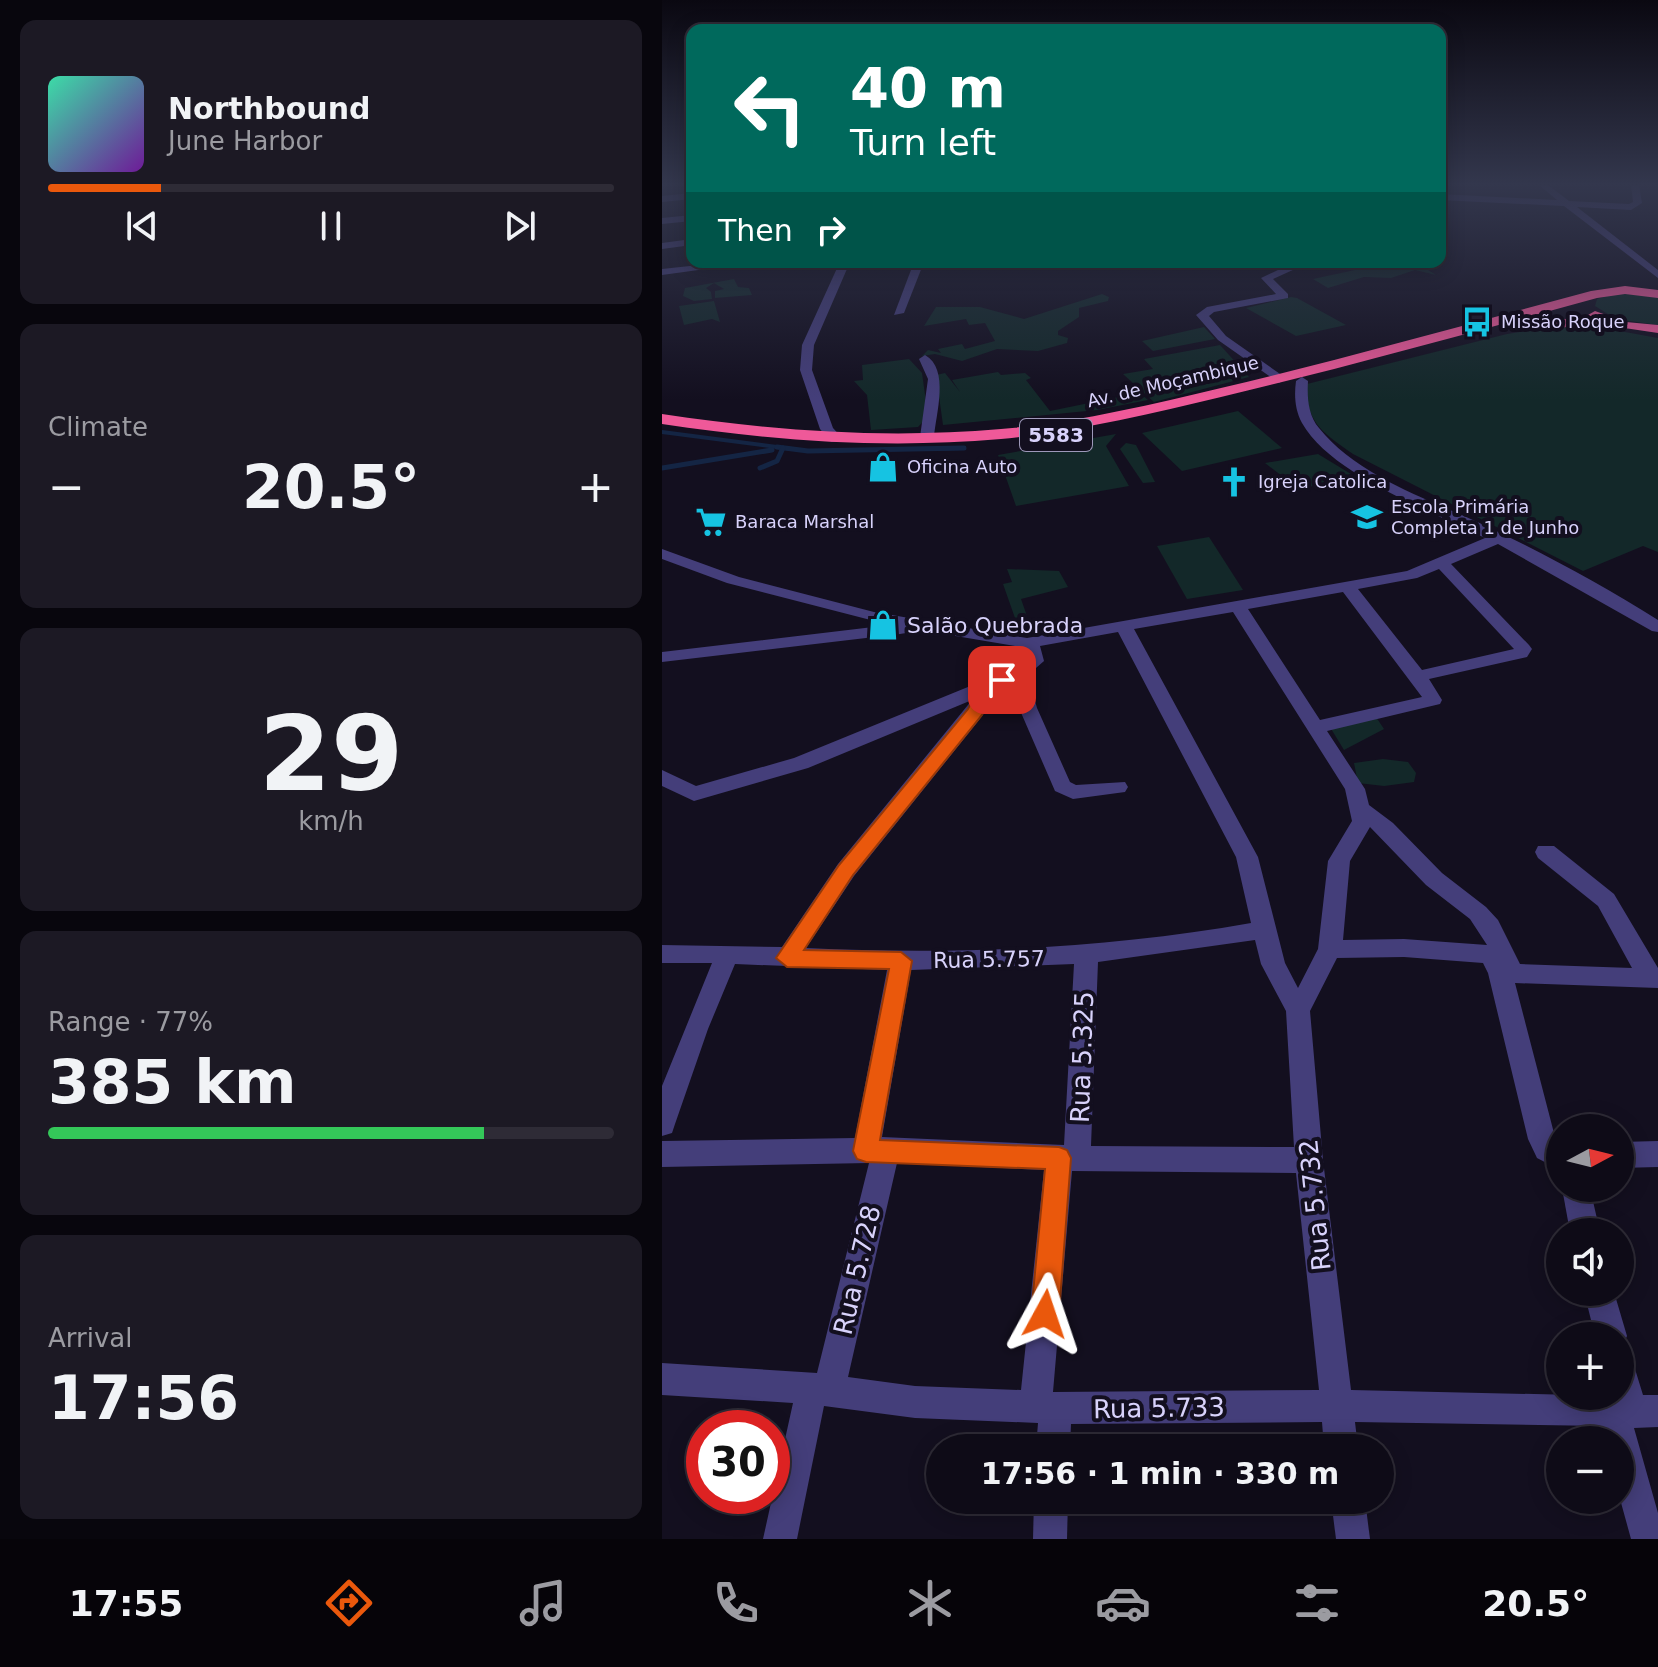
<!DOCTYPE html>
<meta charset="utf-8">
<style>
:root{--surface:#0e0b17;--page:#1c1924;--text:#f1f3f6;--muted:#9b9ba1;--line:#2e2b36;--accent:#ea580c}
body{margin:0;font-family:"DejaVu Sans",sans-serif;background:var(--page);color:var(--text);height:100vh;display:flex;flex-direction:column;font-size:30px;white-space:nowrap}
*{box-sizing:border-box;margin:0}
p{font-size:26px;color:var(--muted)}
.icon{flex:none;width:44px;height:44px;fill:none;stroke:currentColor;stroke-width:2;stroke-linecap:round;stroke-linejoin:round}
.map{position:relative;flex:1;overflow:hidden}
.drawer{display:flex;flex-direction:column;gap:20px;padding:20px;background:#08060d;width:662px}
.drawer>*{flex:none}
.hud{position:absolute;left:24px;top:24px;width:760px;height:244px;border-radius:16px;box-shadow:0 4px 20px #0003,0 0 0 2px var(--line);background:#00695c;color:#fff;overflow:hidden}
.needle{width:52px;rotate:83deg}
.controls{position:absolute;left:884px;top:1114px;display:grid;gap:16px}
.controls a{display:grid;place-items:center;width:88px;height:88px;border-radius:50%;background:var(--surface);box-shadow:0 4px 20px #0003,0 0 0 2px var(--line);font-size:40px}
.speed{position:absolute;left:24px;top:1410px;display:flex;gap:16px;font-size:40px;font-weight:700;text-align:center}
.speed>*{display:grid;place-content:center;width:104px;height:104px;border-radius:50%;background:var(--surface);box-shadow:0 4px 20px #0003,0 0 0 2px var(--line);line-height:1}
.speed .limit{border:12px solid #d22;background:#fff;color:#111}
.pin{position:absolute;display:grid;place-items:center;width:68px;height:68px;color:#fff;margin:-34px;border-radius:16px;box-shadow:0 4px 12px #0006}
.me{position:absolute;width:88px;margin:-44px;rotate:5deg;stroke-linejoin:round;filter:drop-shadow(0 0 6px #0008)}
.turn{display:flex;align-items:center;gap:28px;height:168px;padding:0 32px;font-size:36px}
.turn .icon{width:104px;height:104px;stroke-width:2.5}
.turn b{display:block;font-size:56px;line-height:68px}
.then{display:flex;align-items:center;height:76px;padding:0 32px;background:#0003;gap:16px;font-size:30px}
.big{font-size:60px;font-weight:700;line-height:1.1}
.drawer .widget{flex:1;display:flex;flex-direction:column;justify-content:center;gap:12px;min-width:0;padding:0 28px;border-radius:16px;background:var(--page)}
.drawer .dial{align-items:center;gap:0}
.dial b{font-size:104px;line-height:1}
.song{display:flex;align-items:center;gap:24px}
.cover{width:96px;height:96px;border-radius:12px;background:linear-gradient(135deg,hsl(160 70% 55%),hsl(280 70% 35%))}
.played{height:8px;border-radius:4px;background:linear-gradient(90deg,var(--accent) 20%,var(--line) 20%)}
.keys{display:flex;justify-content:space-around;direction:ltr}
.heat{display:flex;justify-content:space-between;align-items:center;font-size:44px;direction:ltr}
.charge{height:12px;border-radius:6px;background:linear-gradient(90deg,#34c759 77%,var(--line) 0)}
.trip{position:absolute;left:264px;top:1434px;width:468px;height:80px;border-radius:40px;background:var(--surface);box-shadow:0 4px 20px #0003,0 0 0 2px var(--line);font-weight:700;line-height:80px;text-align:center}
.dock{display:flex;height:128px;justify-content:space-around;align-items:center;background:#060409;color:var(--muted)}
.dock .icon{width:56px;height:56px}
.dock .on{color:var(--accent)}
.dock b{font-size:36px;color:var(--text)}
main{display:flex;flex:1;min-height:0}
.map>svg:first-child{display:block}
</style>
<main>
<section class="drawer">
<div class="widget">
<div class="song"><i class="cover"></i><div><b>Northbound</b><p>June Harbor</p></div></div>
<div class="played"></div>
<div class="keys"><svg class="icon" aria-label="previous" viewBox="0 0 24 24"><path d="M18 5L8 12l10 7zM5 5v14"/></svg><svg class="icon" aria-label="pause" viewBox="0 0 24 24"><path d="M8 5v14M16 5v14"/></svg><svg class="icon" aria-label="next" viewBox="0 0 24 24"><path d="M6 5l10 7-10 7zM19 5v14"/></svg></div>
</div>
<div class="widget"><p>Climate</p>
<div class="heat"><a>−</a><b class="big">20.5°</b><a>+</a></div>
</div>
<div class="widget dial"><b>29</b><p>km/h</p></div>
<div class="widget"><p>Range · 77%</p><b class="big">385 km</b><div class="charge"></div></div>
<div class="widget"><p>Arrival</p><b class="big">17:56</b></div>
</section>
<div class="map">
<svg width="996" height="1539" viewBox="0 0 996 1539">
<rect width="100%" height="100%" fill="#130f1f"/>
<g fill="#132829">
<path d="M 730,262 L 753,262 L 774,275 L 753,270 L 729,278 L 702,277 L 666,288 L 651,279 Z"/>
<path d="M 72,279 L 76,287 L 87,288 L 90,295 L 53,298 L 53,291 L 62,289 L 52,283 L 44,288 L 49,292 L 50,299 L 32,301 L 21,296 L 23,288 Z"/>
<path d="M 956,293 L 996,297 L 996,325 L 954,319 L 933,306 L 935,299 Z"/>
<path d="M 440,294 L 447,297 L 446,301 L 417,308 L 417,317 L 396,331 L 396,335 L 406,338 L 405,343 L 376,351 L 335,349 L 300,361 L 273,354 L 260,356 L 266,350 L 279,353 L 276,349 L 300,344 L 303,349 L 333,341 L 323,323 L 307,325 L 304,319 L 262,326 L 274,307 L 318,307 L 362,319 Z"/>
<path d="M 629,297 L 635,298 L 684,325 L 634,336 L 584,308 Z"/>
<path d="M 52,301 L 58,322 L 50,319 L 22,325 L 17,306 Z"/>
<path d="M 903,325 L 925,325 L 996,338 L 996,552 L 981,546 L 921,571 L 691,454 C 662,433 643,423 645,384 L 845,334 Z"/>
<path d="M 542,327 L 553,339 L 491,351 L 480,341 Z"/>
<path d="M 558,345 L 587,377 L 492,402 L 461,374 L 491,369 L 482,359 Z"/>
<path d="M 247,359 L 260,373 L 266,416 L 256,427 L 209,430 L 205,395 L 192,381 L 201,380 L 200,365 Z"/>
<path d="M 336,372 L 339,375 L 363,373 L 369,378 L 364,380 L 388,411 L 471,394 L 479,394 L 486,400 L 435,410 L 281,425 L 274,375 L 283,373 L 298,392 L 290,380 Z"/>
<path d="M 576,411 L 620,448 L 520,471 L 480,433 Z"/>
<path d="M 454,434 L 444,446 L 467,486 L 354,506 L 336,455 Z"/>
<path d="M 464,443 L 474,445 L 493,482 L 481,483 L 458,449 Z"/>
<path d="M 656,454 L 689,474 L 638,490 L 603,463 Z"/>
<path d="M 547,537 L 581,590 L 525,599 L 495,546 Z"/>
<path d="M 345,569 L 397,571 L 406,587 L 359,599 L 365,616 L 353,618 L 341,584 L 350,582 Z"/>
<path d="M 714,717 L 722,729 L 682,750 L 668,727 Z"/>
<path d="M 721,759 L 746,762 L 754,773 L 752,782 L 722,786 L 696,783 L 692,763 Z"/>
</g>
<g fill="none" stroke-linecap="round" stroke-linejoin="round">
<g stroke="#142544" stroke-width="4">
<path d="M 0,432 L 130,449"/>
<path d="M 251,449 L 302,448"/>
</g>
<g stroke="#142544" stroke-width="5">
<path d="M 115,447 L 146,451 L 302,448"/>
<path d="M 0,468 L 110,450"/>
<path d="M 98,468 L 115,461 L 121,448"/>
</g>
<g fill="#443e7a" fill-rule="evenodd">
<path d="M 877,185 L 886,185 L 907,201 L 967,204 L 971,202 L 969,185 L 977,185 L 980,203 L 969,210 L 915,207 L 996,270 L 996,278 L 902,206 L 778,200 L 778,194 L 895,200 Z"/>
<path d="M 30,193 L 30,199 L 0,202 L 0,196 Z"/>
<path d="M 30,215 L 30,221 L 0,224 L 0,218 Z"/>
<path d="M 30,239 L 30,245 L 0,249 L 0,243 Z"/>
<path d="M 65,262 L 80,264 L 0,275 L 0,269 Z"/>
<path d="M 100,262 L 188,262 L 152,345 L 150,370 L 171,428 L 181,439 L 179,442 L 169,442 L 158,429 L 138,370 L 140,345 L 176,266 L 96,267 Z"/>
<path d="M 252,262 L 262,262 L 242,313 L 232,315 Z"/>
<path d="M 629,264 L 633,269 L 611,279 L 626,294 L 626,298 L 552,312 L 547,316 L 564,336 L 621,376 L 623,379 L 617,383 L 556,340 L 534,315 L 545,307 L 614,294 L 599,278 Z"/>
<path d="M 263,355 C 288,369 274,414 272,437 L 265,441 L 258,437 L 266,379 L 257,359 Z"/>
<path d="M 640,377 L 646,381 C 645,397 646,415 657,428 C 696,477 769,500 824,526 C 883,554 940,585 996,620 L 996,632 L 990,631 L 836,544 L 789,564 L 867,645 L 870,649 L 865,657 L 767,679 L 780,700 L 778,704 L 665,731 L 703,789 L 707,805 L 731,823 L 780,873 L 824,907 L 836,920 L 858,964 L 970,968 L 936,906 L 876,858 L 873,852 L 876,846 L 892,846 L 952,894 L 996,968 L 996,988 L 853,983 L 893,1137 L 898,1142 L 898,1170 L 875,1158 L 866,1139 L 826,973 L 821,963 L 742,957 L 675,958 L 648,1011 L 661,1160 L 689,1390 L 958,1396 L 958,1351 L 969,1356 L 981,1395 L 996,1395 L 996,1427 L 972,1428 L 996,1513 L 996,1539 L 969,1539 L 958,1499 L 958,1440 L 942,1440 L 939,1426 L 693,1422 L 696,1448 L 662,1448 L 660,1422 L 409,1424 L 408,1448 L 374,1448 L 376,1423 L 253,1418 L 162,1406 L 135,1539 L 101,1539 L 131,1403 L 0,1395 L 0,1363 L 155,1373 L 207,1163 L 0,1167 L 0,1141 L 193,1138 L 225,970 L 73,964 L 46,1029 L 13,1124 L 10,1133 L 0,1136 L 0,1086 L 50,963 L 0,963 L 0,945 L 120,947 L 176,864 L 310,700 L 146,768 L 32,801 L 0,786 L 0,770 L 34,786 L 132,758 L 350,669 L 364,659 L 364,652 L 359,647 L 246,628 L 244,633 L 238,634 L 0,662 L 0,652 L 228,625 L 65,583 L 0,559 L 0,549 L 77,577 L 212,612 L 365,638 L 745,571 L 823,538 C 772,512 669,475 640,423 C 633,410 632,396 634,381 ZM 777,569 L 852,649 L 760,670 L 696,589 L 755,578 ZM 681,592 L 760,697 L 658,720 L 586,609 ZM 571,612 L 683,789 L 690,821 L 666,861 L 656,949 L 636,988 L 623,963 L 596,857 L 472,629 ZM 456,632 L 574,857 L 589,923 C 442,949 293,955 144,948 L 192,876 L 321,715 L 333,690 L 350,683 L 357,708 L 393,791 L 411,799 L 463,792 L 466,787 L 463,782 L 414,785 L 408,782 L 375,708 L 366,675 L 382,661 L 378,646 ZM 708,827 L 764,885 L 808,919 L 825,945 L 742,939 L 681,940 L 688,861 ZM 593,940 L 599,964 L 624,1011 L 632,1147 L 429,1146 L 436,962 ZM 412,964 L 402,1145 L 220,1137 L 249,970 ZM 235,1163 L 382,1170 L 359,1390 L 253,1386 L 186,1377 ZM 410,1171 L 634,1173 L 657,1390 L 391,1392 Z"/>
<path d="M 996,1141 L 996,1167 L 958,1168 L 958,1142 Z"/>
<path d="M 900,1188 L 928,1188 L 938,1232 L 908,1232 Z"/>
<path d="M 922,1292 L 952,1292 L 965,1336 L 960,1347 L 958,1336 L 933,1336 Z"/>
<path d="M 372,1500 L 406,1500 L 405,1539 L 371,1539 Z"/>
<path d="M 669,1500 L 703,1500 L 708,1539 L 674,1539 Z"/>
</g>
<g fill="#ef5999" fill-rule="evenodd">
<path d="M 963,286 L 996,290 L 996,298 L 963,294 L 935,298 C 810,332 685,367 559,397 C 487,414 413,432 339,439 C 222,449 115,441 0,424 L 0,414 C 113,431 224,439 339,429 C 413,423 487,405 559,388 C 683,359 806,324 929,291 Z"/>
<path d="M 933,311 L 964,322 L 996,325 L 996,333 L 949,326 L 872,328 L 865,324 L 872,320 L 930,318 L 926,315 Z"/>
</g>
</g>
<linearGradient id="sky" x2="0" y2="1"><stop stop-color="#0a0811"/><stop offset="0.46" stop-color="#33374d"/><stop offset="1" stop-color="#33374d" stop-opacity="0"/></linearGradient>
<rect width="996" height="400" fill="url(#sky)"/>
<path fill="#ea580c" stroke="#983908" stroke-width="2" d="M 340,675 L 349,680 L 332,690 L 320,715 L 191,875 L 142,950 L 239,952 L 250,961 L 218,1140 L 397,1147 L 405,1150 L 409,1158 L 397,1314 L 392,1324 L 383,1328 L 373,1324 L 369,1314 L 383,1169 L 204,1162 L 195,1159 L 191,1151 L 227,969 L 125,967 L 114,958 L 177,865 L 306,709 L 319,683 Z"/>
<defs>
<g id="bus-bare" transform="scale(2.4)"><path d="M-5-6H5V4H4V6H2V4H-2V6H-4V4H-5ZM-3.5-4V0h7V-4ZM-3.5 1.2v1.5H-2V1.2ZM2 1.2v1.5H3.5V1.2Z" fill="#16c3e2" stroke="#130f1f" stroke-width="2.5" paint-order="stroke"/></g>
<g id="shop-bare" transform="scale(2.4)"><path d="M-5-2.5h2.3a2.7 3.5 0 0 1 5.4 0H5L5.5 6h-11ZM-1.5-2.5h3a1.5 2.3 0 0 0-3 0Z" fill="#16c3e2" stroke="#130f1f" stroke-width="2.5" paint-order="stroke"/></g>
<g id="church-bare" transform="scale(2.4)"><path d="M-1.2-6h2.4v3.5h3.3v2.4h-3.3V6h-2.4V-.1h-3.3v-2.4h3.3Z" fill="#16c3e2" stroke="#130f1f" stroke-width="2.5" paint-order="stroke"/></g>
<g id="school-bare" transform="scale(2.4)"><path d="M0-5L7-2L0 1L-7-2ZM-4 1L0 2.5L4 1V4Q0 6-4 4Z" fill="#16c3e2" stroke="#130f1f" stroke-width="2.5" paint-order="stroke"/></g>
<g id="supermarket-bare" transform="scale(2.4)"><path d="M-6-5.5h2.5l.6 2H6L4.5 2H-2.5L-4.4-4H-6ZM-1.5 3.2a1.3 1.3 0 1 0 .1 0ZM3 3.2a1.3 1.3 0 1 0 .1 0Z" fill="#16c3e2" stroke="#130f1f" stroke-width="2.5" paint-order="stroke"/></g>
</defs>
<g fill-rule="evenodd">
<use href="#bus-bare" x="815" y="322"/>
<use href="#shop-bare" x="221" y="467"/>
<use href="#church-bare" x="572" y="482"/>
<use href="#school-bare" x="705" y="517"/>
<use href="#supermarket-bare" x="49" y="522"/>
<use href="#shop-bare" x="221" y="625"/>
</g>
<g text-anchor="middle" stroke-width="8" stroke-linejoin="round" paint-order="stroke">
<g font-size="18" fill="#d8d2fb" stroke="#130f1f" text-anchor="start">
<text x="839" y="328">Missão Roque</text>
<text x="245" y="473">Oficina Auto</text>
<text x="596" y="488">Igreja Catolica</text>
<text x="729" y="513">Escola Primária<tspan x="729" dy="21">Completa 1 de Junho</tspan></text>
<text x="73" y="528">Baraca Marshal</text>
</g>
<g font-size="18" fill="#d8d2fb" stroke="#130f1f">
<text transform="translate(511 382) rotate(-13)" y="6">Av. de Moçambique</text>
</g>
<rect fill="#130f1f" stroke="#9d98b9" stroke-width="2" x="358" y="419" width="72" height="32" rx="6"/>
<g font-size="20" font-weight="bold" fill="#d8d2fb">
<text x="394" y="442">5583</text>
</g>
<g font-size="22" fill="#d8d2fb" stroke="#130f1f" text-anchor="start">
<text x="245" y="633">Salão Quebrada</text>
</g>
<g font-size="22" fill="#d8d2fb" stroke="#130f1f">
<text transform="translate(327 959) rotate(-1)" y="8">Rua 5.757</text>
</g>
<g font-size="26" fill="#d8d2fb" stroke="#130f1f">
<text transform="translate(420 1057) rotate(-88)" y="9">Rua 5.325</text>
<text transform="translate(653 1205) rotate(-96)" y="9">Rua 5.732</text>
<text transform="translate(195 1270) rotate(-77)" y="9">Rua 5.728</text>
<text transform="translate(497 1408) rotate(-1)" y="9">Rua 5.733</text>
</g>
</g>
</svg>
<div class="controls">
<a><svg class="needle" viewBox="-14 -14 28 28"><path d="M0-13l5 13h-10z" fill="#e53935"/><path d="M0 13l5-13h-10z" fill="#9b9ba1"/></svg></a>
<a><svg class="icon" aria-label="sound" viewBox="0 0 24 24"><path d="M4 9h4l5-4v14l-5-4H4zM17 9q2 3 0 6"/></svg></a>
<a>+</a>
<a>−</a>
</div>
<div class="speed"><div class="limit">30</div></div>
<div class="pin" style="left:340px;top:680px;background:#d93025"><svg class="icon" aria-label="arrive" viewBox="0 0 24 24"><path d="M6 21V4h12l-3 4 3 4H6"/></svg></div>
<svg class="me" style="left:383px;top:1314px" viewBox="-20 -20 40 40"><path d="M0-17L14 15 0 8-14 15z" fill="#ea580c" stroke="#fff" stroke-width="4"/></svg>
<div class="trip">17:56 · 1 min · 330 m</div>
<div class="hud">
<div class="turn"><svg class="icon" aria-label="left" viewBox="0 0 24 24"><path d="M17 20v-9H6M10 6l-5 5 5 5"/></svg><div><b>40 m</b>Turn left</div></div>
<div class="then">Then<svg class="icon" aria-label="right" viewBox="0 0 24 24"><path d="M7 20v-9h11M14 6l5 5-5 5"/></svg></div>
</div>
</div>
</main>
<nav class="dock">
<b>17:55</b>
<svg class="icon on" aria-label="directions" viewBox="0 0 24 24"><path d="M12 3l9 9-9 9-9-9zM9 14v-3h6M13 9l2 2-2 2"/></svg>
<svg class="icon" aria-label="music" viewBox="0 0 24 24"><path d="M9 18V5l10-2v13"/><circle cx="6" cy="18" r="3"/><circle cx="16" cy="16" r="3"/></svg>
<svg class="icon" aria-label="phone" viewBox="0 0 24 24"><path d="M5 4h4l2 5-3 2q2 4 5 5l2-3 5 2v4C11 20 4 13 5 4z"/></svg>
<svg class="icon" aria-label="climate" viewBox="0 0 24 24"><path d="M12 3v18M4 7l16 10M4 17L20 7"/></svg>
<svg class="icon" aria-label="car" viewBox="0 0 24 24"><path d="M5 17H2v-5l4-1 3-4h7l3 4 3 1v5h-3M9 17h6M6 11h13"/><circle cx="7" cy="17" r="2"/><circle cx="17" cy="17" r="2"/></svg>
<svg class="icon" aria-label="filters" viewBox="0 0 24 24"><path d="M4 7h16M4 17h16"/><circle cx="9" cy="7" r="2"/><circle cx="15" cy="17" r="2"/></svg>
<b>20.5°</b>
</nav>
